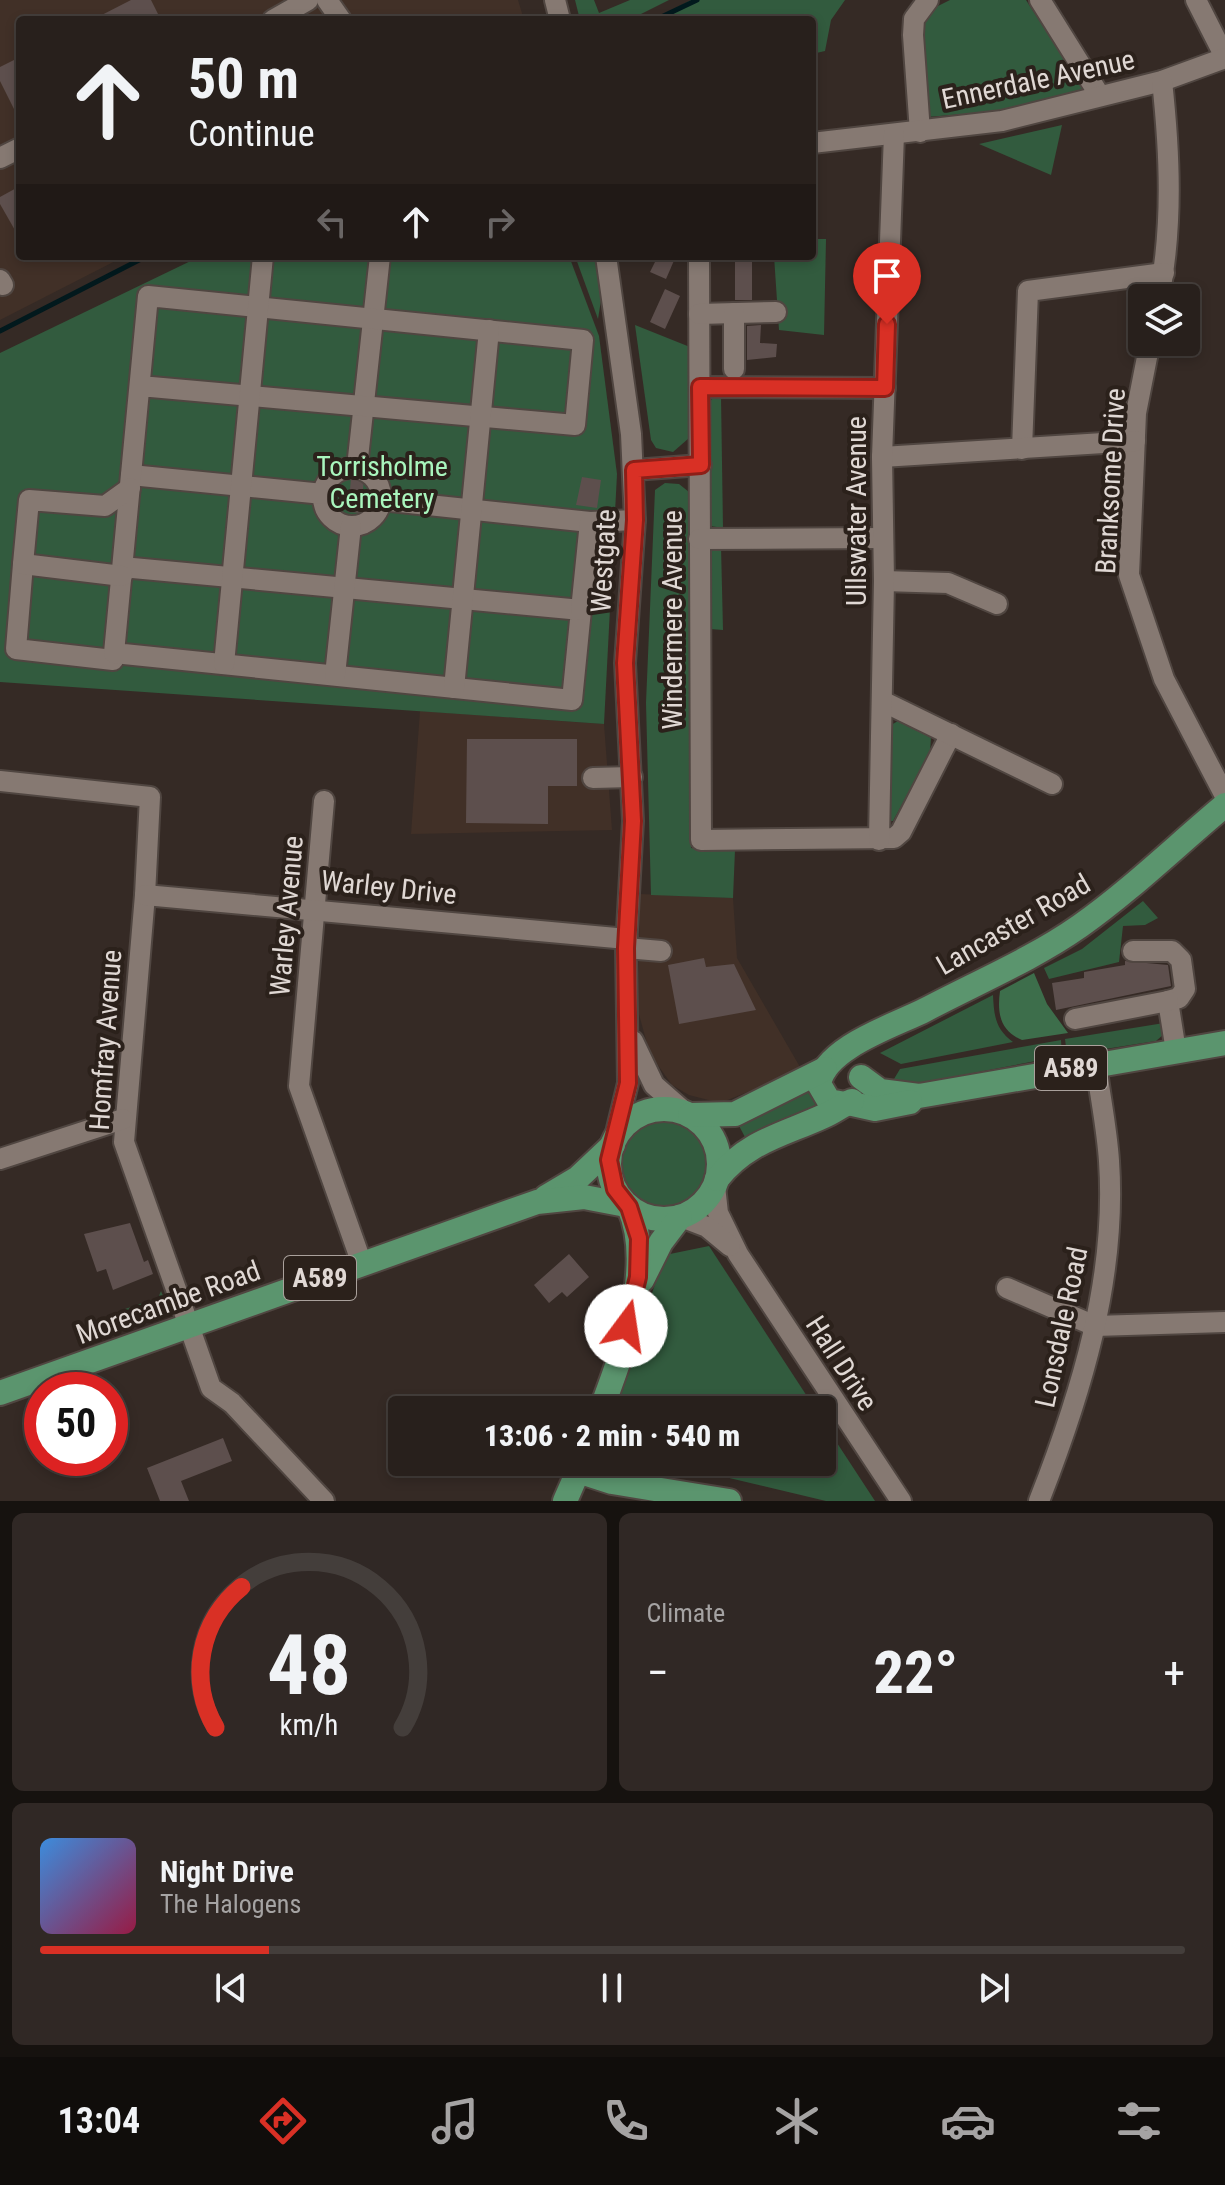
<!DOCTYPE html>
<meta charset="utf-8">
<style>
:root{--surface:#28201c;--page:#302825;--text:#f1f3f6;--muted:#a5a3a3;--line:#443e3b;--accent:#d93025}
body{margin:0;font-family:"Roboto Condensed",sans-serif;background:var(--page);color:var(--text);height:100vh;display:flex;flex-direction:column;font-size:30px;white-space:nowrap}
*{box-sizing:border-box;margin:0}
p{font-size:26px;color:var(--muted)}
.icon{flex:none;width:44px;height:44px;fill:none;stroke:currentColor;stroke-width:2;stroke-linecap:round;stroke-linejoin:round}
.map{position:relative;height:1501px;overflow:hidden}
.sheet{display:flex;flex-direction:column;gap:12px;padding:12px;background:#16120f;flex:1}
.sheet>*{flex:none}
.hud{position:absolute;left:16px;top:16px;width:800px;height:244px;border-radius:8px;box-shadow:0 4px 12px #0003,0 0 0 2px var(--line);background:#28201c;color:var(--text);overflow:hidden}
.fabs{position:absolute;left:1128px;top:284px;display:grid;gap:16px}
.fabs a{display:grid;place-items:center;width:72px;height:72px;border-radius:8px;background:var(--surface);box-shadow:0 4px 12px #0003,0 0 0 2px var(--line);font-size:40px}
.speed{position:absolute;left:24px;top:1372px;display:flex;gap:16px;font-size:40px;font-weight:700;text-align:center}
.speed>*{display:grid;place-content:center;width:104px;height:104px;border-radius:50%;background:var(--surface);box-shadow:0 4px 12px #0003,0 0 0 2px var(--line);line-height:1}
.speed .limit{border:12px solid #d22;background:#fff;color:#111}
.pin{position:absolute;display:grid;place-items:center;width:68px;height:68px;color:#fff;margin:-82px -34px;border-radius:50% 50% 50% 0;rotate:-45deg;box-shadow:0 0 8px #0007}
.pin .icon{rotate:45deg}
.me{position:absolute;width:88px;margin:-44px;rotate:14deg;stroke-linejoin:round;filter:drop-shadow(0 0 6px #0008)}
.turn{display:flex;align-items:center;gap:28px;height:168px;padding:0 40px;font-size:36px}
.turn .icon{width:104px;height:104px;stroke-width:2.5}
.turn b{display:block;font-size:56px;line-height:68px}
.lanes{display:flex;align-items:center;height:76px;padding:0 40px;background:#0003;justify-content:center;gap:40px;direction:ltr}
.lanes .off{opacity:.35}
.big{font-size:60px;font-weight:800;line-height:1.1}
.sheet .widget{flex:1;display:flex;flex-direction:column;justify-content:center;gap:12px;min-width:0;padding:0 28px;border-radius:12px;background:var(--page)}
.sheet .dial{align-items:center;gap:0}
.dial svg{height:208px;overflow:visible;fill:none;stroke:var(--line);stroke-width:7;stroke-linecap:round;text-anchor:middle}
.dial text{fill:var(--text);stroke:none}
.song{display:flex;align-items:center;gap:24px}
.cover{width:96px;height:96px;border-radius:12px;background:linear-gradient(135deg,hsl(210 70% 55%),hsl(340 70% 35%))}
.played{height:8px;border-radius:4px;background:linear-gradient(90deg,var(--accent) 20%,var(--line) 20%)}
.keys{display:flex;justify-content:space-around;direction:ltr}
.heat{display:flex;justify-content:space-between;align-items:center;font-size:44px;direction:ltr}
.sheet .tiles{flex:1;display:grid;gap:12px;grid-template-columns:1fr 1fr}
.widget:last-child{grid-column:span 2}
.trip{position:absolute;left:388px;top:1396px;width:448px;height:80px;border-radius:8px;background:var(--surface);box-shadow:0 4px 12px #0003,0 0 0 2px var(--line);font-weight:800;line-height:80px;text-align:center}
.tab-bar{display:flex;height:128px;justify-content:space-around;align-items:center;background:#100d0b;color:var(--muted)}
.tab-bar .icon{width:56px;height:56px}
.tab-bar .on{color:var(--accent)}
.tab-bar b{font-size:36px;color:var(--text)}
.map>svg:first-child{display:block}
</style>
<div class="map">
<svg width="1225" height="1501" viewBox="0 0 1225 1501">
<rect width="100%" height="100%" fill="#352a25"/>
<g fill="#413027">
<path d="M 0,0 L 518,0 L 524,20 L 20,20 L 20,256 L 125,256 L 0,320 Z"/>
<path d="M 420,711 L 604,724 L 612,830 L 411,834 Z"/>
<path d="M 640,894 L 733,898 L 737,958 L 800,1067 L 768,1084 L 720,1103 L 689,1095 L 672,1085 L 650,1054 L 638,1011 Z"/>
</g>
<g fill="#325b3e">
<path d="M 575,0 L 594,0 L 599,13 L 630,0 L 669,0 L 629,20 L 580,20 Z"/>
<path d="M 691,0 L 845,0 L 831,20 L 825,51 L 812,54 L 812,20 L 653,20 Z"/>
<path d="M 950,0 L 1026,0 L 1084,90 L 1001,111 L 927,117 L 922,20 L 928,11 Z"/>
<path d="M 1062,125 L 1051,175 L 979,144 Z"/>
<path d="M 812,239 L 826,239 L 824,335 L 779,330 L 774,256 L 812,256 Z"/>
<path d="M 201,256 L 569,256 L 599,336 L 617,474 L 604,724 L 0,682 L 0,353 Z"/>
<path d="M 575,256 L 596,256 L 603,288 L 598,319 Z"/>
<path d="M 635,325 L 690,347 L 689,438 L 673,452 L 656,448 L 651,440 Z"/>
<path d="M 721,396 L 723,528 L 710,526 L 707,518 L 708,405 L 712,399 Z"/>
<path d="M 665,483 L 679,484 L 689,492 L 691,848 L 735,850 L 733,898 L 651,895 L 646,703 L 655,490 Z"/>
<path d="M 721,546 L 723,630 L 710,629 L 709,552 Z"/>
<path d="M 900,720 L 916,725 L 931,737 L 930,753 L 893,821 L 887,821 L 889,726 Z"/>
<path d="M 1143,901 L 1158,918 L 1145,925 L 1123,926 L 1119,962 L 1049,979 L 1044,968 L 1082,949 Z"/>
<path d="M 993,995 C 994,1015 995,1029 1013,1042 L 901,1064 L 880,1053 Z"/>
<path d="M 1164,1023 L 1164,1034 L 1156,1041 L 1067,1055 L 1065,1039 Z"/>
<path d="M 1061,1040 L 1062,1056 L 911,1085 L 891,1084 L 900,1069 Z"/>
<path d="M 807,1088 L 817,1108 L 746,1139 L 737,1122 Z"/>
<circle cx="664" cy="1163" r="43"/>
<path d="M 709,1246 L 816,1410 L 612,1410 L 665,1255 Z"/>
<path d="M 161,1291 L 167,1306 L 163,1313 L 124,1326 L 119,1311 L 158,1298 Z"/>
<path d="M 822,1420 L 875,1501 L 826,1501 L 662,1462 L 822,1462 Z"/>
</g>
<path fill="#3d6e4b" d="M 1034,973 L 1047,1004 L 1068,1033 L 1022,1040 C 1000,1031 997,1013 1000,991 Z"/>
<g fill="none" stroke-linecap="round" stroke-linejoin="round">
<g stroke="#02191d" stroke-width="5">
<path d="M 655,20 L 697,0"/>
<path d="M 0,331 L 147,256"/>
</g>
</g>
<g fill="#5d4f4d">
<path d="M 131,0 L 151,0 L 161,20 L 92,20 Z"/>
<path d="M 20,57 L 20,121 L 0,81 L 0,67 Z"/>
<path d="M 20,186 L 20,239 L 0,204 L 0,197 Z"/>
<path d="M 658,256 L 676,256 L 666,279 L 650,272 Z"/>
<rect x="735" y="256" width="17" height="44"/>
<path d="M 665,289 L 680,296 L 665,329 L 650,322 Z"/>
<path d="M 761,325 L 760,343 L 777,344 L 776,357 L 747,360 L 747,326 Z"/>
<path d="M 582,477 L 601,480 L 597,508 L 576,505 Z"/>
<path d="M 351,478 L 364,478 L 361,513 L 348,512 Z"/>
<path d="M 467,739 L 577,739 L 577,786 L 548,786 L 548,824 L 466,823 Z"/>
<path d="M 704,958 L 706,967 L 734,964 L 756,1010 L 679,1024 L 668,965 Z"/>
<path d="M 1125,961 L 1168,965 L 1171,986 L 1056,1010 L 1052,983 L 1084,978 L 1084,972 L 1125,965 Z"/>
<path d="M 130,1223 L 144,1262 L 148,1260 L 153,1274 L 113,1290 L 106,1269 L 97,1272 L 84,1234 Z"/>
<path d="M 569,1254 L 589,1277 L 567,1297 L 562,1292 L 549,1303 L 534,1285 Z"/>
<path d="M 223,1438 L 232,1461 L 181,1481 L 189,1501 L 160,1501 L 147,1468 Z"/>
</g>
<g fill="none" stroke-linecap="round" stroke-linejoin="round">
<g stroke="#504641" stroke-width="24">
<g id="minor">
<path d="M 327,0 L 341,20"/>
<path d="M 555,0 L 560,20"/>
<path d="M 1040,0 L 1100,96"/>
<path d="M 1196,0 L 1225,57"/>
<path d="M 273,20 L 308,0"/>
<path d="M 920,132 L 913,35 L 914,19 L 928,0"/>
<path d="M 812,143 L 1002,121 L 1162,81 L 1225,58"/>
<path d="M 0,158 L 20,148"/>
<path d="M 606,256 L 631,434 L 635,520 L 625,663 L 633,821 L 626,948 L 628,1083 L 614,1141"/>
<path d="M 699,256 L 701,840 L 894,838 L 901,832 L 951,734"/>
<path d="M 0,280 L 3,285"/>
<path d="M 1159,298 C 1173,225 1170,154 1162,81"/>
<path d="M 699,314 L 776,312"/>
<path d="M 1150,342 L 1136,413 L 1129,575 L 1164,679 L 1225,796"/>
<path d="M 734,369 L 734,313"/>
<path d="M 700,387 L 885,388"/>
<path d="M 1022,449 L 1028,291 L 1164,273"/>
<path d="M 882,457 L 1135,441"/>
<path d="M 357,467 L 380,256"/>
<circle cx="352" cy="497" r="29"/>
<path d="M 634,470 L 701,465"/>
<path d="M 131,475 L 323,494"/>
<path d="M 381,500 L 590,522 L 635,520"/>
<path d="M 699,539 L 881,538"/>
<path d="M 23,564 L 16,649 L 113,660 L 114,653"/>
<path d="M 122,567 L 581,610 L 572,700 L 114,653 L 148,296 L 583,340 L 575,425 L 140,386"/>
<path d="M 122,576 L 23,564 L 29,500 L 105,506 L 130,488"/>
<path d="M 884,581 L 948,583 L 997,604"/>
<path d="M 581,610 L 590,522"/>
<path d="M 224,664 L 263,256"/>
<path d="M 335,675 L 351,526"/>
<path d="M 454,688 L 489,330"/>
<path d="M 882,701 L 1052,784"/>
<path d="M 593,778 L 632,777"/>
<path d="M 0,781 L 150,797 L 145,895 L 124,1142 L 211,1388 L 232,1403 L 324,1501"/>
<path d="M 324,801 L 299,1086 L 362,1264"/>
<path d="M 879,840 L 884,581 L 882,457 L 894,134"/>
<path d="M 145,895 L 627,939"/>
<path d="M 626,948 L 661,951"/>
<path d="M 1133,951 L 1172,951 L 1181,960 L 1185,989 L 1179,998 L 1168,1001 L 1176,1051"/>
<path d="M 1075,1019 L 1168,1001"/>
<path d="M 633,1041 L 654,1085 L 687,1114"/>
<path d="M 0,1159 L 123,1119"/>
<path d="M 715,1186 L 718,1213 L 738,1254 L 901,1501"/>
<path d="M 681,1217 L 707,1227 L 730,1246"/>
<path d="M 1007,1288 L 1095,1326 L 1225,1322"/>
<path d="M 1039,1501 C 1081,1394 1117,1278 1109,1161 C 1107,1129 1100,1096 1096,1064"/>
</g>
</g>
<g stroke="#504641" stroke-width="28">
<g id="major">
<path d="M 861,1077 L 880,1091 L 919,1096 L 1225,1043"/>
<path d="M 848,1103 L 875,1109 L 910,1102"/>
<path d="M 845,1104 L 829,1101 L 819,1084 C 825,1047 896,1025 925,1010 C 976,983 1033,959 1080,926 C 1131,890 1177,845 1225,805"/>
<circle cx="664" cy="1164" r="55"/>
<path d="M 690,1115 L 735,1114 L 825,1069"/>
<path d="M 717,1179 C 747,1141 783,1135 824,1116 C 834,1112 842,1105 852,1101"/>
<path d="M 546,1197 L 578,1178 L 613,1145"/>
<path d="M 642,1280 L 661,1242 L 680,1217"/>
<path d="M 0,1393 L 537,1202 L 584,1197 L 626,1205"/>
<path d="M 601,1410 C 623,1351 655,1267 629,1207"/>
<path d="M 578,1471 L 612,1482 L 729,1501"/>
<path d="M 565,1501 L 582,1462"/>
</g>
</g>
<use href="#minor" stroke="#867972" stroke-width="20"/>
<use href="#major" stroke="#5b956e" stroke-width="24"/>
</g>
<g fill="none" stroke-linecap="round" stroke-linejoin="round">
<g stroke="#8d1f18" stroke-width="20">
<path id="route" d="M 626,1326 L 638,1277 L 639,1238 L 629,1207 L 615,1189 L 609,1160 L 628,1083 L 626,948 L 633,821 L 625,663 L 635,520 L 634,470 L 701,465 L 700,387 L 885,388 L 887,324"/>
</g>
<use href="#route" stroke="#d93025" stroke-width="14"/>
</g>
<g text-anchor="middle" stroke-width="8" stroke-linejoin="round" paint-order="stroke">
<g fill="#2b211b" stroke="#aaa19c" stroke-width="2">
<rect x="1035" y="1046" width="72" height="44" rx="6"/>
<rect x="284" y="1256" width="72" height="44" rx="6"/>
</g>
<g font-size="26" font-weight="bold" fill="#e0d8d4">
<text x="1071" y="1077">A589</text>
<text x="320" y="1287">A589</text>
</g>
<g font-size="28" fill="#e0d8d4" stroke="#2b211b">
<text transform="translate(1038 79) rotate(-12)" y="10">Ennerdale Avenue</text>
<text transform="translate(1110 481) rotate(-87)" y="10">Branksome Drive</text>
<text transform="translate(856 511) rotate(-90)" y="10">Ullswater Avenue</text>
<text transform="translate(603 561) rotate(-87)" y="10">Westgate</text>
<text transform="translate(672 620) rotate(-90)" y="10">Windermere Avenue</text>
<text transform="translate(389 887) rotate(6)" y="10">Warley Drive</text>
<text transform="translate(286 916) rotate(-85)" y="10">Warley Avenue</text>
<text transform="translate(1013 924) rotate(-30)" y="10">Lancaster Road</text>
<text transform="translate(105 1040) rotate(-86)" y="10">Homfray Avenue</text>
<text transform="translate(168 1302) rotate(-20)" y="10">Morecambe Road</text>
<text transform="translate(1061 1327) rotate(-78)" y="10">Lonsdale Road</text>
<text transform="translate(842 1363) rotate(57)" y="10">Hall Drive</text>
</g>
<g font-size="28" fill="#a9f5bd" stroke="#2b211b">
<text x="382" y="476">Torrisholme<tspan x="382" dy="32">Cemetery</tspan></text>
</g>
</g>
</svg>
<div class="fabs">
<a><svg class="icon" aria-label="layers" viewBox="0 0 24 24"><path d="M12 4l9 5-9 5-9-5zM3 14l9 5 9-5"/></svg></a>
</div>
<div class="speed"><div class="limit">50</div></div>
<div class="pin" style="left:887px;top:324px;background:#d93025"><svg class="icon" aria-label="arrive" viewBox="0 0 24 24"><path d="M6 21V4h12l-3 4 3 4H6"/></svg></div>
<svg class="me" style="left:626px;top:1326px" viewBox="-20 -20 40 40"><circle r="19" fill="#fff"/><path d="M0-13L10 11 0 6-10 11z" fill="#d93025"/></svg>
<div class="trip">13:06 · 2 min · 540 m</div>
<div class="hud">
<div class="turn"><svg class="icon" aria-label="ahead" viewBox="0 0 24 24"><path d="M12 20V5M6 11l6-6 6 6"/></svg><div><b>50 m</b>Continue</div></div>
<div class="lanes"><svg class="icon off" aria-label="left" viewBox="0 0 24 24"><path d="M17 20v-9H6M10 6l-5 5 5 5"/></svg><svg class="icon" aria-label="ahead" viewBox="0 0 24 24"><path d="M12 20V5M6 11l6-6 6 6"/></svg><svg class="icon off" aria-label="right" viewBox="0 0 24 24"><path d="M7 20v-9h11M14 6l5 5-5 5"/></svg></div>
</div>
</div>
<section class="sheet">
<div class="tiles">
<div class="widget dial"><svg viewBox="0 0 100 80">
<path d="M14 69A42 42 0 1 1 86 69"/>
<path d="M14 69A42 42 0 0 1 24 15" stroke="#d93025"/>
<text x="50" y="56" font-size="32" font-weight="700">48</text>
<text x="50" y="72" font-size="11">km/h</text>
</svg></div>
<div class="widget"><p>Climate</p>
<div class="heat"><a>−</a><b class="big">22°</b><a>+</a></div>
</div>
<div class="widget">
<div class="song"><i class="cover"></i><div><b>Night Drive</b><p>The Halogens</p></div></div>
<div class="played"></div>
<div class="keys"><svg class="icon" aria-label="previous" viewBox="0 0 24 24"><path d="M18 5L8 12l10 7zM5 5v14"/></svg><svg class="icon" aria-label="pause" viewBox="0 0 24 24"><path d="M8 5v14M16 5v14"/></svg><svg class="icon" aria-label="next" viewBox="0 0 24 24"><path d="M6 5l10 7-10 7zM19 5v14"/></svg></div>
</div>
</div>
</section>
<nav class="tab-bar">
<b>13:04</b>
<svg class="icon on" aria-label="directions" viewBox="0 0 24 24"><path d="M12 3l9 9-9 9-9-9zM9 14v-3h6M13 9l2 2-2 2"/></svg>
<svg class="icon" aria-label="music" viewBox="0 0 24 24"><path d="M9 18V5l10-2v13"/><circle cx="6" cy="18" r="3"/><circle cx="16" cy="16" r="3"/></svg>
<svg class="icon" aria-label="phone" viewBox="0 0 24 24"><path d="M5 4h4l2 5-3 2q2 4 5 5l2-3 5 2v4C11 20 4 13 5 4z"/></svg>
<svg class="icon" aria-label="climate" viewBox="0 0 24 24"><path d="M12 3v18M4 7l16 10M4 17L20 7"/></svg>
<svg class="icon" aria-label="car" viewBox="0 0 24 24"><path d="M5 17H2v-5l4-1 3-4h7l3 4 3 1v5h-3M9 17h6M6 11h13"/><circle cx="7" cy="17" r="2"/><circle cx="17" cy="17" r="2"/></svg>
<svg class="icon" aria-label="filters" viewBox="0 0 24 24"><path d="M4 7h16M4 17h16"/><circle cx="9" cy="7" r="2"/><circle cx="15" cy="17" r="2"/></svg>
</nav>
